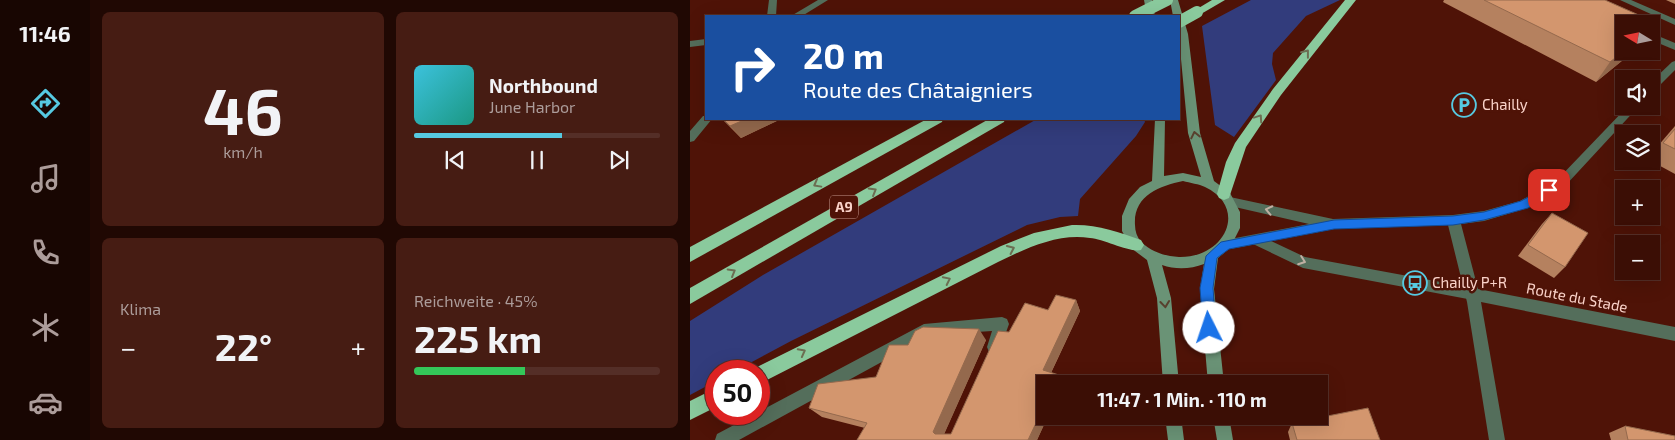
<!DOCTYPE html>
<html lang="de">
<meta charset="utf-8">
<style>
:root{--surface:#3b0e05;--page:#461c13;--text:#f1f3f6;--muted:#ac9c9a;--line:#542e27;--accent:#56c9e1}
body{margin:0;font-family:"Exo 2",sans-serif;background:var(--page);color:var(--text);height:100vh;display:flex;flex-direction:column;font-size:19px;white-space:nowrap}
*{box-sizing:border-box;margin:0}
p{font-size:16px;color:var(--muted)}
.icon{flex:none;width:28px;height:28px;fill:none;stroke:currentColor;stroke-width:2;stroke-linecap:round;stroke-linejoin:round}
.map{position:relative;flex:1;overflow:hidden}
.sheet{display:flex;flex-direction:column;gap:12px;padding:12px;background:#200803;width:600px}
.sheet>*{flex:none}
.banner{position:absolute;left:15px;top:15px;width:475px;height:105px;border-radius:0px;box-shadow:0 5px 20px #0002,0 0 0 1px var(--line);background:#1a4fa0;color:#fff;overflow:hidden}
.needle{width:32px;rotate:280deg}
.fabs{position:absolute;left:925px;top:15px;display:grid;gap:10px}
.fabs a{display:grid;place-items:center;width:45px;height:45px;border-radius:0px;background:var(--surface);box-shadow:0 5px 20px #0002,0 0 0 1px var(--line);font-size:25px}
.speed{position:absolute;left:15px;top:360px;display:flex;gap:10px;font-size:25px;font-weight:700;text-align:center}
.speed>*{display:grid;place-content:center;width:65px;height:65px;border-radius:50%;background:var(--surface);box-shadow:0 5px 20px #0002,0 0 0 1px var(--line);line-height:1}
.speed .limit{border:8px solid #d22;background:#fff;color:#111}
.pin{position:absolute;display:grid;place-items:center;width:42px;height:42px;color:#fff;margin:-21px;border-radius:10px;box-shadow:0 2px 8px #0006}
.me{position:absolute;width:55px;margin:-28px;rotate:356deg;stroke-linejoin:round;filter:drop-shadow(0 0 4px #0008)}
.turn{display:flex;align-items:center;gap:18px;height:105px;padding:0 15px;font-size:22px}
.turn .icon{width:65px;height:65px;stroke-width:2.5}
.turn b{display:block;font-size:35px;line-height:42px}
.big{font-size:38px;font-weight:700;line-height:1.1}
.sheet .tile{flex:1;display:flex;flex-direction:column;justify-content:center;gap:8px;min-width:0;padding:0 18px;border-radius:8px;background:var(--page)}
.sheet .dial{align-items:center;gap:0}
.dial b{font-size:65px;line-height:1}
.song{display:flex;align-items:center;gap:15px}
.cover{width:60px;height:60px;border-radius:8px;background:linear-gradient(135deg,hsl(190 70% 55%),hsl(170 70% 35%))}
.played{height:5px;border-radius:2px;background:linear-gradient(90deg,var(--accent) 60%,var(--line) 60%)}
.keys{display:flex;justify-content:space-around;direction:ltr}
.heat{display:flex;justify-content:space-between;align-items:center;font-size:28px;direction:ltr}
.charge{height:8px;border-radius:4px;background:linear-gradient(90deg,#34c759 45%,var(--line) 0)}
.sheet .tiles{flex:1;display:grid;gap:12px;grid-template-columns:repeat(2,1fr)}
.trip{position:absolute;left:346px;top:375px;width:292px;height:50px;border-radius:0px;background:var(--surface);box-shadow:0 5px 20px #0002,0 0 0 1px var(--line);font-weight:700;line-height:50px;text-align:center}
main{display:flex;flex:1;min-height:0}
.tabs{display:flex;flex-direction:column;width:90px;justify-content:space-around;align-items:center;background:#180602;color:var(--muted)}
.tabs .icon{width:35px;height:35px}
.tabs .selected{color:var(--accent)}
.tabs b{font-size:22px;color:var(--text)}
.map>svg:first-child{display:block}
</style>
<main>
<nav class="tabs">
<b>11:46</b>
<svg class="icon selected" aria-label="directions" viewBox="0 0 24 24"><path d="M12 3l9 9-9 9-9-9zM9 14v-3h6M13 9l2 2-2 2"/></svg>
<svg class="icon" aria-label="music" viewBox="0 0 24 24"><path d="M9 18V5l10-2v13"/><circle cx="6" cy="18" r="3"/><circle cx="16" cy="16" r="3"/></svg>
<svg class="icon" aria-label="phone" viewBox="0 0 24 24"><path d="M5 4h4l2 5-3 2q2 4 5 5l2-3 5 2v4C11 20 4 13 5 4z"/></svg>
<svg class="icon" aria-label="climate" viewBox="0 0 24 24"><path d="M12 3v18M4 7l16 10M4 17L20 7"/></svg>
<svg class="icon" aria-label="car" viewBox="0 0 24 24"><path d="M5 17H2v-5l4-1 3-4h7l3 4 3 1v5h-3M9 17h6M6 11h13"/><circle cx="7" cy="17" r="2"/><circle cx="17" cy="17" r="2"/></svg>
</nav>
<section class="sheet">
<div class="tiles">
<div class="tile dial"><b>46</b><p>km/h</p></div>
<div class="tile">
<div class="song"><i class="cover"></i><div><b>Northbound</b><p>June Harbor</p></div></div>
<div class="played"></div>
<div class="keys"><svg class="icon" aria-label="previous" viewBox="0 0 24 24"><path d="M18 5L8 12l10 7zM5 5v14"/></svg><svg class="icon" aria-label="pause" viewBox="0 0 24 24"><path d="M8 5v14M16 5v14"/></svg><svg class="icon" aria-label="next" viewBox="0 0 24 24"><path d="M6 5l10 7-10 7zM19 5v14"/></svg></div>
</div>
<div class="tile"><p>Klima</p>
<div class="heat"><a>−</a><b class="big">22°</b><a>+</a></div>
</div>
<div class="tile"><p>Reichweite · 45%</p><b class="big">225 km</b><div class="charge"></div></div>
</div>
</section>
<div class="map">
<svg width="985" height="440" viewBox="0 0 985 440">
<rect width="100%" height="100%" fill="#4f1307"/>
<g fill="#323c7c">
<path d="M 561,0 L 650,0 L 616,16 L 583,53 L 582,64 L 586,80 L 544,137 L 525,125 L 512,26 Z"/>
<path d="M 347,119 L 454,119 L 455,122 L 446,136 L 390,199 L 388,216 L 370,217 L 337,225 L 101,341 L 45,371 L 26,371 L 26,381 L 0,395 L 0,321 L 73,275 Z"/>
</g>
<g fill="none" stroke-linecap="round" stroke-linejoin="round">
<g fill="#546e5b" fill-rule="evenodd">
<path d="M 930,0 L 941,0 L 985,19 L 985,25 Z"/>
<path d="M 961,33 L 985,43 L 985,50 L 961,40 Z"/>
<path d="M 568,235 L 615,257 L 783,288 L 788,290 L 790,294 L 788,298 L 783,300 L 613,268 L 563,244 L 562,240 L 563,236 Z"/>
</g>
<g fill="#546e5b" fill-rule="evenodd">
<path d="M 79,0 L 87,0 L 86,16 L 77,16 Z"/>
<path d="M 128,0 L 138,0 L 112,16 L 101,16 Z"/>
<path d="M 16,39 L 16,45 L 0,47 L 0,41 Z"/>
<path d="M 985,61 L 985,70 L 965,90 L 961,91 L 961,82 L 982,62 Z"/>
<path d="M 938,106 L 949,106 L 875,186 L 838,208 L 794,221 L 771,224 L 788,289 L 985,327 L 985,341 L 791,302 L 815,440 L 799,440 L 777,302 L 758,225 L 644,229 L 535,250 L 530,249 L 529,245 L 530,241 L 535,240 L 619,224 L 536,205 L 534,202 L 536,199 L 540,197 L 643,219 L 763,215 L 794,211 L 830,201 L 867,180 Z"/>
<path d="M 13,116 L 16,116 L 16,119 L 22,119 L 4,141 L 0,142 L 0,131 Z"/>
<path d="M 312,317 L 317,319 L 319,324 L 309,352 L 304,354 L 299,352 L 297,347 L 302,331 L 241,335 L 49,440 L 25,440 L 27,434 L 234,324 Z"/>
</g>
<g fill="#6a9376" fill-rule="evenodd">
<path d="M 454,0 L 462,0 L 465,16 L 457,16 Z"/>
<path d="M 480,0 L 488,0 L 498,34 L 510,133 L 524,181 L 540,193 L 550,212 L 550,228 L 540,248 L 528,258 L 524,289 L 534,384 L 518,384 L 510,289 L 514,264 C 501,269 486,270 472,265 L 481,298 L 489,384 L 473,384 L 467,298 L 457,260 L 441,248 L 432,231 L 432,216 L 439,199 L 450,187 L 462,181 L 465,119 L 475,119 L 474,176 L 493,173 L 511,177 L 498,133 L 489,38 L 489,16 L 483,16 ZM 493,181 C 500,183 509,184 515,187 C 559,208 535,258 489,257 C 474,256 462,252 451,242 C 447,237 445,231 445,225 C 443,196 469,186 493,181 Z"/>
<path d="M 475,416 L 491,416 L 494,440 L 478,440 Z"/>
<path d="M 523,416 L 539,416 L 543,440 L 527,440 Z"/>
</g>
<g fill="#8aca9d" fill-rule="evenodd">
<path d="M 522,0 L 535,0 L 511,14 L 503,14 L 502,12 Z"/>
<path d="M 655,0 L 666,0 L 591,95 L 556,147 L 539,198 L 534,200 L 529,198 L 527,194 L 536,162 L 545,143 L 583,89 Z"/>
<path d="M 237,119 L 253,119 L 252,122 L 0,262 L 0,247 Z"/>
<path d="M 299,119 L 315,119 L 314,122 L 0,304 L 0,288 Z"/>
<path d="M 382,225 C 406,224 429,232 451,240 L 454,245 L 451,250 C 440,253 414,239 400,238 C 368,233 337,248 308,262 L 75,381 L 69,384 L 69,371 L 62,371 L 63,369 L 311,246 L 344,233 Z"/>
<path d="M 26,388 L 26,407 L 0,420 L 0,401 Z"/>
</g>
<g stroke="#8aca9d" stroke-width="12">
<path d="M 445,16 L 477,0"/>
<path d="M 489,22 L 507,12"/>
</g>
</g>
<g fill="#b5815f">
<path d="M 754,0 L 915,0 L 934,51 L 944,51 L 906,82 L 753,2 Z"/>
<path d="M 976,0 L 985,0 L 985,4 Z"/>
<path d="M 32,119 L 91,119 L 51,138 Z"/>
<path d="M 985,126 L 985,174 L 961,161 L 961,154 Z"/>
<path d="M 862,213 L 875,267 L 864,278 L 828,256 L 852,224 Z"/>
<path d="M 386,300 L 390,311 L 361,373 L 369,375 L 373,384 L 355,384 L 355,416 L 358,416 L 347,440 L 167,440 L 175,428 L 132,417 L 119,408 L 186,377 L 218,345 L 296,340 L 254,434 L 261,434 L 319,332 L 358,310 Z"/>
<path d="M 602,423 L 690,440 L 600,440 L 598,432 Z"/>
<path d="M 935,426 L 985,440 L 921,440 L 919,433 Z"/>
</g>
<g fill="#94694d">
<path d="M 969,24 L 961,33 L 961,30 Z"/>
<path d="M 934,51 L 944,51 L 906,82 L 920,62 Z"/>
<path d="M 56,119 L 91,119 L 51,138 L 40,126 Z"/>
<path d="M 386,300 L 390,311 L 358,379 L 353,370 Z"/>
<path d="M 289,329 L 296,340 L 252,439 L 245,434 L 243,432 Z"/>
<path d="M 369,375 L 373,384 L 364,384 Z"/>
<path d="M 355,404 L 355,416 L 358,416 L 347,440 L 338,440 Z"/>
</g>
<g fill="#d3966e" stroke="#94694d">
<path d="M 794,0 L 915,0 L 969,24 L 961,30 L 961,24 L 934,24 L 934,51 L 920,62 Z"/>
<path d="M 33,119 L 56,119 L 40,126 Z"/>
<path d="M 985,129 L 985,149 L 973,143 Z"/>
<path d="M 862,213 L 898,233 L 875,267 L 838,245 Z"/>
<path d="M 366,295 L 386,300 L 353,370 L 369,375 L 364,384 L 355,384 L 355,404 L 338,440 L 167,440 L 177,423 L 119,408 L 128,384 L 186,377 L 199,345 L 218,345 L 225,331 L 233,327 L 289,329 L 243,432 L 245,434 L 261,434 L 308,331 L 319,332 L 335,303 L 358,310 Z"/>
<path d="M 678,408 L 690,440 L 607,440 L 602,423 Z"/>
<path d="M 935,426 L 985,436 L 985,440 L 938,440 Z"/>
</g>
<defs><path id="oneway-chevron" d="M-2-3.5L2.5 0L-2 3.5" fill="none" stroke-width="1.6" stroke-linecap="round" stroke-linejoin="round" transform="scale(1.25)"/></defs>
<g stroke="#6c6e52">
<use href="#oneway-chevron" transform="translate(616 53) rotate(-52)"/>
<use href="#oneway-chevron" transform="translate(569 118) rotate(-56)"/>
<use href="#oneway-chevron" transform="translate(127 184) rotate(151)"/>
<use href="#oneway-chevron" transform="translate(183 191) rotate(-30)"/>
<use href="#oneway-chevron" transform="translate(321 249) rotate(-25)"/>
<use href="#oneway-chevron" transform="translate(42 272) rotate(-30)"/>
<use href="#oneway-chevron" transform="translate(257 280) rotate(-26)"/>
<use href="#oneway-chevron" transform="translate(112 352) rotate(-28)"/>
</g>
<g stroke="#58402e">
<use href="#oneway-chevron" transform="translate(505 135) rotate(-102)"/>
<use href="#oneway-chevron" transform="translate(475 304) rotate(84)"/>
</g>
<g stroke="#c0afa2">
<use href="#oneway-chevron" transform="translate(579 210) rotate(-168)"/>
<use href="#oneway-chevron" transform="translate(612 261) rotate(20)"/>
</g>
<path fill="#1a73e8" stroke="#114b97" d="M 859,186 L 863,187 L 864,190 L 863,193 L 838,208 L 794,220 L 763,225 L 644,229 L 539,249 L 527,258 L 523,288 L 526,328 L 524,332 L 519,334 L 515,332 L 513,328 L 510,288 L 516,256 L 531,242 L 644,220 L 763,216 L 794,212 L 831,201 Z"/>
<defs>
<g id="parking-ring" transform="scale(1.25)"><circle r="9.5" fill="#4f1307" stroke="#56c9e1" stroke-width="1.5"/><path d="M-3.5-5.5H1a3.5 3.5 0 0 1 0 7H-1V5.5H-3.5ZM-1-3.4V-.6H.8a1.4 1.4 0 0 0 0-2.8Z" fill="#56c9e1"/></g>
<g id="bus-ring" transform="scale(1.25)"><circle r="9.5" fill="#4f1307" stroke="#56c9e1" stroke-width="1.5"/><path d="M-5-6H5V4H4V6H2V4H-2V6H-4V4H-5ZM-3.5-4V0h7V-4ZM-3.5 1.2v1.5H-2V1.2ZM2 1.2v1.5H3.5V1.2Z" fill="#56c9e1"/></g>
</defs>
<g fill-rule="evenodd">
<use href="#parking-ring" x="774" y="105"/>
<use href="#bus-ring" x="725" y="283"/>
</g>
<g text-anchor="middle" stroke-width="5" stroke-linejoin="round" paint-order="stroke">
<rect fill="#4f1307" stroke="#c7998f" stroke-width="1" x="140" y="195.5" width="28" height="23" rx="4"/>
<g font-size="14" font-weight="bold" fill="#fad2c9">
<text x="154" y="212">A9</text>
</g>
<g font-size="15" fill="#fad2c9" stroke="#4f1307" text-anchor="start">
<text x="792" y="110">Chailly</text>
<text x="742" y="288">Chailly P+R</text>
</g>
<g font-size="15" fill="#fad2c9" stroke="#4f1307">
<text transform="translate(887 298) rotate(11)" y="5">Route du Stade</text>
</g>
</g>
</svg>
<div class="fabs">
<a><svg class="needle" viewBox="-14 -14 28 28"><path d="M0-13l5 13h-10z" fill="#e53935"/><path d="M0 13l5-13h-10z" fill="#ac9c9a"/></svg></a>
<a><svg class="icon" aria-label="sound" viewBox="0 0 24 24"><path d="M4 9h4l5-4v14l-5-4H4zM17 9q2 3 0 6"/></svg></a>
<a><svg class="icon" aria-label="layers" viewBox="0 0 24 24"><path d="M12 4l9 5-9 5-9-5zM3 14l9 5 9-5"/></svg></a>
<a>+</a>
<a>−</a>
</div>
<div class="speed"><div class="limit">50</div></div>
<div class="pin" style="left:859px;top:190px;background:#d93025"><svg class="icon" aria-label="arrive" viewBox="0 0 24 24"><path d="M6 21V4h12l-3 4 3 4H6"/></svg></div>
<svg class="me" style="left:519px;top:328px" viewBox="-20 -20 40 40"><circle r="19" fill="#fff"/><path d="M0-13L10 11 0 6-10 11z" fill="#1a73e8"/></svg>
<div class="trip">11:47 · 1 Min. · 110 m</div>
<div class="banner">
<div class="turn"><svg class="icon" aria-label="right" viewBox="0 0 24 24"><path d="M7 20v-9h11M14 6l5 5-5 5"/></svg><div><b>20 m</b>Route des Châtaigniers</div></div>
</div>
</div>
</main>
